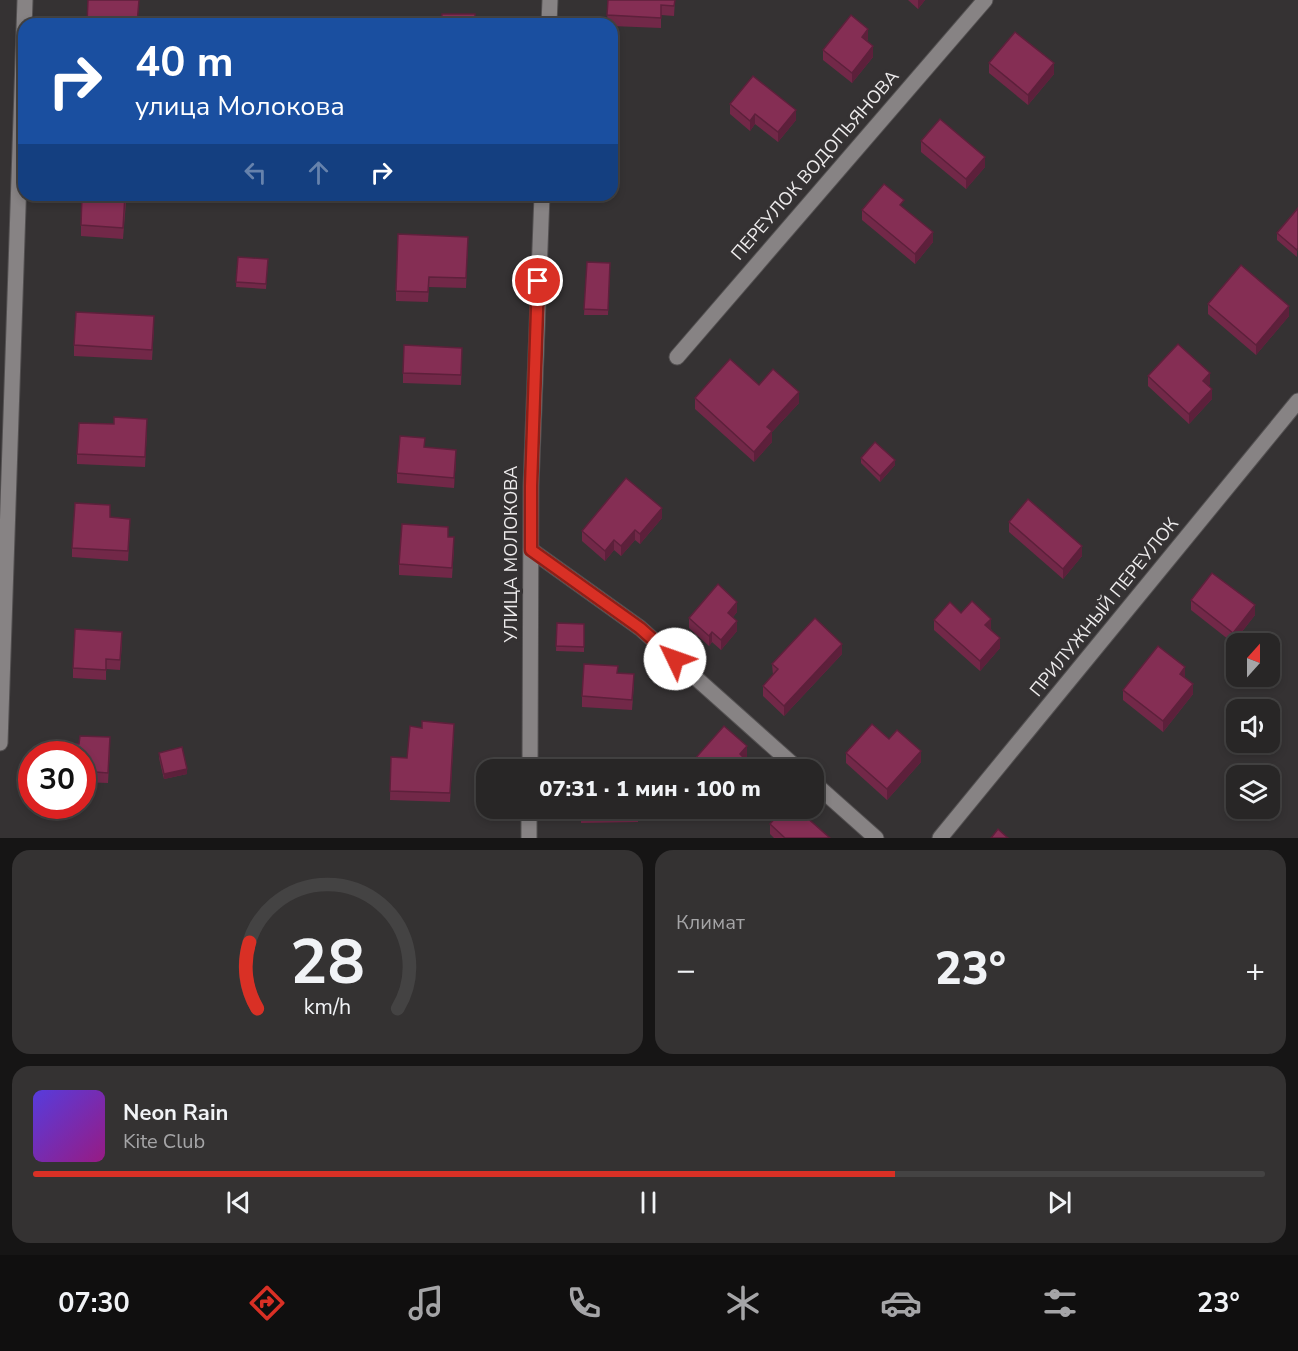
<!DOCTYPE html>
<html lang="ru">
<meta charset="utf-8">
<style>
:root{--surface:#282626;--page:#343232;--text:#f1f3f6;--muted:#a5a5a7;--line:#444343;--accent:#d93025}
body{margin:0;font-family:"Nunito Sans",sans-serif;background:var(--page);color:var(--text);height:100vh;display:flex;flex-direction:column;font-size:22px;white-space:nowrap}
*{box-sizing:border-box;margin:0}
p{font-size:20px;color:var(--muted)}
.icon{flex:none;width:33px;height:33px;fill:none;stroke:currentColor;stroke-width:2;stroke-linecap:round;stroke-linejoin:round}
.map{position:relative;height:838px;overflow:hidden}
.sheet{display:flex;flex-direction:column;gap:12px;padding:12px;background:#161515;flex:1}
.sheet>*{flex:none}
.guide{position:absolute;left:18px;top:18px;width:600px;height:183px;border-radius:18px;box-shadow:0 3px 9px #0003,0 0 0 2px var(--line);background:#1a4fa0;color:#fff;overflow:hidden}
.needle{width:39px;rotate:21deg}
.controls{position:absolute;left:1226px;top:633px;display:grid;gap:12px}
.controls a{display:grid;place-items:center;width:54px;height:54px;border-radius:12px;background:var(--surface);box-shadow:0 3px 9px #0003,0 0 0 2px var(--line);font-size:30px}
.speed{position:absolute;left:18px;top:741px;display:flex;gap:12px;font-size:30px;font-weight:700;text-align:center}
.speed>*{display:grid;place-content:center;width:78px;height:78px;border-radius:50%;background:var(--surface);box-shadow:0 3px 9px #0003,0 0 0 2px var(--line);line-height:1}
.speed .limit{border:9px solid #d22;background:#fff;color:#111}
.pin{position:absolute;display:grid;place-items:center;width:51px;height:51px;color:#fff;margin:-26px;border:3px solid #fff;border-radius:50%;box-shadow:0 2px 6px #0007}
.me{position:absolute;width:66px;margin:-33px;rotate:312deg;stroke-linejoin:round;filter:drop-shadow(0 0 4px #0008)}
.turn{display:flex;align-items:center;gap:21px;height:126px;padding:0 18px;font-size:27px}
.turn .icon{width:78px;height:78px;stroke-width:2.5}
.turn b{display:block;font-size:42px;line-height:51px}
.lanes{display:flex;align-items:center;height:57px;padding:0 18px;background:#0003;justify-content:center;gap:30px;direction:ltr}
.lanes .off{opacity:.35}
.big{font-size:45px;font-weight:800;line-height:1.1}
.sheet .tile{flex:1;display:flex;flex-direction:column;justify-content:center;gap:9px;min-width:0;padding:0 21px;border-radius:18px;background:var(--page)}
.sheet .dial{align-items:center;gap:0}
.dial svg{height:156px;overflow:visible;fill:none;stroke:var(--line);stroke-width:7;stroke-linecap:round;text-anchor:middle}
.dial text{fill:var(--text);stroke:none}
.song{display:flex;align-items:center;gap:18px}
.cover{width:72px;height:72px;border-radius:9px;background:linear-gradient(135deg,hsl(250 70% 55%),hsl(310 70% 35%))}
.played{height:6px;border-radius:3px;background:linear-gradient(90deg,var(--accent) 70%,var(--line) 70%)}
.keys{display:flex;justify-content:space-around;direction:ltr}
.heat{display:flex;justify-content:space-between;align-items:center;font-size:33px;direction:ltr}
.sheet .tiles{flex:1;display:grid;gap:12px;grid-template-columns:1fr 1fr}
.tile:last-child{grid-column:span 2}
.trip{position:absolute;left:476px;top:759px;width:348px;height:60px;border-radius:18px;background:var(--surface);box-shadow:0 3px 9px #0003,0 0 0 2px var(--line);font-weight:800;line-height:60px;text-align:center}
.tab-bar{display:flex;height:96px;justify-content:space-around;align-items:center;background:#100f0f;color:var(--muted)}
.tab-bar .icon{width:42px;height:42px}
.tab-bar .selected{color:var(--accent)}
.tab-bar b{font-size:27px;color:var(--text)}
.map>svg:first-child{display:block}
</style>
<div class="map">
<svg width="1298" height="838" viewBox="0 0 1298 838">
<rect width="100%" height="100%" fill="#353233"/>
<g fill="none" stroke-linecap="round" stroke-linejoin="round">
<g stroke="#535051" stroke-width="17">
<g id="minor">
<path d="M 549,24 L 550,0"/>
<path d="M 677,357 L 985,0"/>
<path d="M 531,550 L 640,628 L 799,770"/>
<path d="M 0,743 L 25,0"/>
<path d="M 530,770 L 531,486 L 542,195"/>
<path d="M 813,782 L 876,838"/>
<path d="M 529,838 L 529,808"/>
<path d="M 940,838 L 1298,401"/>
</g>
</g>
<use href="#minor" stroke="#878384" stroke-width="15"/>
</g>
<g fill="#722848">
<path d="M 608,0 L 675,0 L 674,16 L 661,15 L 661,28 L 612,26 L 612,24 L 607,24 Z"/>
<path d="M 908,0 L 925,0 L 918,9 Z"/>
<path d="M 868,39 L 867,41 L 873,57 L 852,83 L 823,60 L 823,50 Z"/>
<path d="M 989,63 L 1054,74 L 1028,105 L 989,73 Z"/>
<path d="M 730,104 L 796,120 L 778,142 L 755,124 L 750,131 L 730,114 Z"/>
<path d="M 921,141 L 985,167 L 966,189 L 921,152 Z"/>
<path d="M 126,202 L 123,239 L 81,236 L 81,225 Z"/>
<path d="M 1298,208 L 1297,257 L 1277,240 L 1277,233 Z"/>
<path d="M 862,210 L 933,242 L 915,264 L 862,220 Z"/>
<path d="M 468,237 L 466,288 L 429,287 L 428,302 L 396,301 L 396,291 Z"/>
<path d="M 238,257 L 268,259 L 266,289 L 236,287 Z"/>
<path d="M 587,262 L 610,263 L 608,315 L 584,315 Z"/>
<path d="M 1208,304 L 1289,316 L 1256,355 L 1208,314 Z"/>
<path d="M 154,327 L 152,360 L 74,356 L 74,345 Z"/>
<path d="M 462,358 L 461,385 L 403,383 L 403,373 Z"/>
<path d="M 1148,376 L 1210,384 L 1208,385 L 1212,399 L 1189,424 L 1148,386 Z"/>
<path d="M 759,385 L 799,403 L 772,432 L 772,442 L 754,462 L 695,409 L 695,398 Z"/>
<path d="M 147,429 L 145,467 L 77,464 L 77,454 Z"/>
<path d="M 425,447 L 456,460 L 454,488 L 397,483 L 397,473 Z"/>
<path d="M 861,458 L 895,465 L 880,482 L 861,463 Z"/>
<path d="M 110,517 L 130,528 L 128,561 L 72,557 L 72,548 Z"/>
<path d="M 662,518 L 640,544 L 635,540 L 621,556 L 614,550 L 605,561 L 582,541 L 582,531 Z"/>
<path d="M 1009,522 L 1082,556 L 1063,579 L 1009,532 Z"/>
<path d="M 448,537 L 454,548 L 452,578 L 399,575 L 399,564 Z"/>
<path d="M 1191,600 L 1255,615 L 1233,643 L 1191,610 Z"/>
<path d="M 737,612 L 733,617 L 737,631 L 721,650 L 712,642 L 709,646 L 689,628 L 689,618 Z"/>
<path d="M 961,613 L 991,629 L 1000,648 L 980,671 L 934,630 L 934,620 Z"/>
<path d="M 557,623 L 584,624 L 584,652 L 556,651 Z"/>
<path d="M 122,642 L 120,670 L 106,669 L 106,680 L 73,678 L 73,668 Z"/>
<path d="M 842,654 L 784,716 L 763,696 L 763,686 L 773,675 L 772,664 Z"/>
<path d="M 618,673 L 634,684 L 632,710 L 582,707 L 582,696 Z"/>
<path d="M 1185,678 L 1193,694 L 1163,732 L 1123,700 L 1123,690 Z"/>
<path d="M 454,732 L 450,802 L 390,800 L 391,757 L 407,758 Z"/>
<path d="M 889,739 L 921,762 L 887,800 L 846,763 L 846,753 Z"/>
<path d="M 79,744 L 110,747 L 108,783 L 82,782 L 82,754 Z"/>
<path d="M 159,753 L 187,774 L 164,779 L 159,758 Z"/>
<path d="M 581,808 L 638,808 L 638,822 L 581,823 Z"/>
<path d="M 770,824 L 830,838 L 774,838 L 770,834 Z"/>
</g>
<g fill="#5d203b">
<path d="M 918,0 L 925,0 L 918,9 Z"/>
<path d="M 868,29 L 868,39 L 862,47 L 862,37 Z"/>
<path d="M 873,46 L 873,57 L 852,83 L 852,73 Z"/>
<path d="M 1054,63 L 1054,74 L 1028,105 L 1028,95 Z"/>
<path d="M 796,110 L 796,120 L 778,142 L 778,132 Z"/>
<path d="M 755,114 L 755,124 L 750,131 L 750,121 Z"/>
<path d="M 985,157 L 985,167 L 966,189 L 966,179 Z"/>
<path d="M 933,232 L 933,242 L 915,264 L 915,254 Z"/>
<path d="M 1289,306 L 1289,316 L 1256,355 L 1256,345 Z"/>
<path d="M 1210,373 L 1210,384 L 1203,391 L 1203,381 Z"/>
<path d="M 1212,389 L 1212,399 L 1189,424 L 1189,414 Z"/>
<path d="M 799,392 L 799,403 L 772,432 L 772,442 L 754,462 L 754,452 L 767,427 Z"/>
<path d="M 456,450 L 456,460 L 454,488 L 454,478 Z"/>
<path d="M 895,460 L 895,465 L 880,482 L 880,476 Z"/>
<path d="M 662,508 L 662,518 L 640,544 L 640,534 Z"/>
<path d="M 635,530 L 635,540 L 621,556 L 621,546 Z"/>
<path d="M 614,540 L 614,550 L 605,561 L 605,551 Z"/>
<path d="M 1082,546 L 1082,556 L 1063,579 L 1063,569 Z"/>
<path d="M 737,602 L 737,612 L 728,623 L 728,613 Z"/>
<path d="M 1255,605 L 1255,615 L 1233,643 L 1233,633 Z"/>
<path d="M 991,619 L 991,629 L 985,635 L 985,625 Z"/>
<path d="M 737,621 L 737,631 L 721,650 L 721,640 Z"/>
<path d="M 712,632 L 712,642 L 709,646 L 709,636 Z"/>
<path d="M 1000,638 L 1000,648 L 980,671 L 980,661 Z"/>
<path d="M 842,644 L 842,654 L 784,716 L 784,706 Z"/>
<path d="M 1185,667 L 1185,678 L 1180,684 L 1180,674 Z"/>
<path d="M 1193,684 L 1193,694 L 1163,732 L 1163,721 Z"/>
<path d="M 747,746 L 747,757 L 745,759 L 745,769 L 735,770 L 740,754 Z"/>
<path d="M 921,751 L 921,762 L 887,800 L 887,789 Z"/>
<path d="M 187,769 L 187,774 L 164,779 L 164,774 Z"/>
</g>
<g fill="#852e54" stroke="#5d203b" stroke-width="1.5">
<path d="M 88,0 L 139,0 L 137,24 L 87,23 Z"/>
<path d="M 608,0 L 675,0 L 674,6 L 661,5 L 661,18 L 607,15 Z"/>
<path d="M 442,14 L 475,14 L 475,24 L 441,24 Z"/>
<path d="M 851,15 L 868,29 L 862,37 L 873,46 L 852,73 L 823,50 Z"/>
<path d="M 1015,32 L 1054,63 L 1028,95 L 989,63 Z"/>
<path d="M 753,76 L 796,110 L 778,132 L 755,114 L 750,121 L 730,104 Z"/>
<path d="M 940,119 L 985,157 L 966,179 L 921,141 Z"/>
<path d="M 884,184 L 904,200 L 900,205 L 933,232 L 915,254 L 862,210 Z"/>
<path d="M 82,195 L 125,195 L 123,228 L 81,225 Z"/>
<path d="M 1298,208 L 1298,248 L 1297,250 L 1277,233 Z"/>
<path d="M 398,234 L 468,237 L 466,278 L 429,277 L 428,292 L 396,291 Z"/>
<path d="M 238,257 L 268,259 L 266,284 L 236,282 Z"/>
<path d="M 587,262 L 610,263 L 608,310 L 584,309 Z"/>
<path d="M 1241,265 L 1289,306 L 1256,345 L 1208,304 Z"/>
<path d="M 76,312 L 154,316 L 152,350 L 74,345 Z"/>
<path d="M 1178,344 L 1210,373 L 1203,381 L 1212,389 L 1189,414 L 1148,376 Z"/>
<path d="M 404,345 L 462,348 L 461,375 L 403,373 Z"/>
<path d="M 730,359 L 759,385 L 773,369 L 799,392 L 767,427 L 772,431 L 754,452 L 695,398 Z"/>
<path d="M 114,417 L 147,419 L 145,457 L 77,454 L 79,423 L 114,424 Z"/>
<path d="M 400,436 L 425,438 L 424,447 L 456,450 L 454,478 L 397,473 Z"/>
<path d="M 875,442 L 895,460 L 880,476 L 861,458 Z"/>
<path d="M 626,478 L 662,508 L 640,534 L 635,530 L 621,546 L 614,540 L 605,551 L 582,531 Z"/>
<path d="M 1028,499 L 1082,546 L 1063,569 L 1009,522 Z"/>
<path d="M 75,503 L 110,505 L 110,517 L 130,519 L 128,551 L 72,548 Z"/>
<path d="M 402,524 L 448,527 L 448,537 L 454,537 L 452,568 L 399,564 Z"/>
<path d="M 1212,573 L 1255,605 L 1233,633 L 1191,600 Z"/>
<path d="M 718,584 L 737,602 L 728,613 L 737,621 L 721,640 L 712,632 L 709,636 L 689,618 Z"/>
<path d="M 972,601 L 991,619 L 985,625 L 1000,638 L 980,661 L 934,620 L 950,602 L 961,613 Z"/>
<path d="M 815,618 L 842,644 L 784,706 L 763,686 L 778,669 L 772,664 Z"/>
<path d="M 557,623 L 584,624 L 584,647 L 556,646 Z"/>
<path d="M 75,629 L 122,632 L 120,660 L 106,659 L 106,670 L 73,668 Z"/>
<path d="M 1158,646 L 1185,667 L 1180,674 L 1193,684 L 1163,721 L 1123,690 Z"/>
<path d="M 584,664 L 618,666 L 617,673 L 634,674 L 632,700 L 582,696 Z"/>
<path d="M 422,721 L 454,724 L 450,793 L 390,791 L 391,757 L 407,758 L 410,726 L 422,728 Z"/>
<path d="M 872,724 L 889,739 L 897,730 L 921,751 L 887,789 L 846,753 Z"/>
<path d="M 724,726 L 747,746 L 740,754 L 745,759 L 735,770 L 685,770 Z"/>
<path d="M 80,736 L 110,737 L 108,773 L 82,771 L 82,754 L 69,754 L 69,743 L 79,744 Z"/>
<path d="M 182,747 L 187,769 L 164,774 L 159,753 Z"/>
<path d="M 581,808 L 638,808 L 638,812 L 581,813 Z"/>
<path d="M 784,808 L 796,808 L 830,838 L 785,838 L 770,824 Z"/>
<path d="M 998,829 L 1008,838 L 991,838 Z"/>
</g>
<g fill="none" stroke-linecap="round" stroke-linejoin="round">
<g stroke="#8d1f18" stroke-width="15">
<path id="route" d="M 538,281 L 531,486 L 531,550 L 640,628 L 675,659"/>
</g>
<use href="#route" stroke="#d93025" stroke-width="10"/>
</g>
<g text-anchor="middle" stroke-width="6" stroke-linejoin="round" paint-order="stroke">
<g font-size="18" fill="#edebec" stroke="#353233">
<text transform="translate(815 165) rotate(-49)" y="6">ПЕРЕУЛОК ВОДОПЬЯНОВА</text>
<text transform="translate(511 554) rotate(-90)" y="6">УЛИЦА МОЛОКОВА</text>
<text transform="translate(1104 607) rotate(-51)" y="6">ПРИЛУЖНЫЙ ПЕРЕУЛОК</text>
</g>
</g>
</svg>
<div class="controls">
<a><svg class="needle" viewBox="-14 -14 28 28"><path d="M0-13l5 13h-10z" fill="#e53935"/><path d="M0 13l5-13h-10z" fill="#a5a5a7"/></svg></a>
<a><svg class="icon" aria-label="sound" viewBox="0 0 24 24"><path d="M4 9h4l5-4v14l-5-4H4zM17 9q2 3 0 6"/></svg></a>
<a><svg class="icon" aria-label="layers" viewBox="0 0 24 24"><path d="M12 4l9 5-9 5-9-5zM3 14l9 5 9-5"/></svg></a>
</div>
<div class="speed"><div class="limit">30</div></div>
<div class="pin" style="left:538px;top:281px;background:#d93025"><svg class="icon" aria-label="arrive" viewBox="0 0 24 24"><path d="M6 21V4h12l-3 4 3 4H6"/></svg></div>
<svg class="me" style="left:675px;top:659px" viewBox="-20 -20 40 40"><circle r="19" fill="#fff"/><path d="M0-13L10 11 0 6-10 11z" fill="#d93025"/></svg>
<div class="trip">07:31 · 1 мин · 100 m</div>
<div class="guide">
<div class="turn"><svg class="icon" aria-label="right" viewBox="0 0 24 24"><path d="M7 20v-9h11M14 6l5 5-5 5"/></svg><div><b>40 m</b>улица Молокова</div></div>
<div class="lanes"><svg class="icon off" aria-label="left" viewBox="0 0 24 24"><path d="M17 20v-9H6M10 6l-5 5 5 5"/></svg><svg class="icon off" aria-label="ahead" viewBox="0 0 24 24"><path d="M12 20V5M6 11l6-6 6 6"/></svg><svg class="icon" aria-label="right" viewBox="0 0 24 24"><path d="M7 20v-9h11M14 6l5 5-5 5"/></svg></div>
</div>
</div>
<section class="sheet">
<div class="tiles">
<div class="tile dial"><svg viewBox="0 0 100 80">
<path d="M14 69A42 42 0 1 1 86 69"/>
<path d="M14 69A42 42 0 0 1 10 35" stroke="#d93025"/>
<text x="50" y="56" font-size="32" font-weight="700">28</text>
<text x="50" y="72" font-size="11">km/h</text>
</svg></div>
<div class="tile"><p>Климат</p>
<div class="heat"><a>−</a><b class="big">23°</b><a>+</a></div>
</div>
<div class="tile">
<div class="song"><i class="cover"></i><div><b>Neon Rain</b><p>Kite Club</p></div></div>
<div class="played"></div>
<div class="keys"><svg class="icon" aria-label="previous" viewBox="0 0 24 24"><path d="M18 5L8 12l10 7zM5 5v14"/></svg><svg class="icon" aria-label="pause" viewBox="0 0 24 24"><path d="M8 5v14M16 5v14"/></svg><svg class="icon" aria-label="next" viewBox="0 0 24 24"><path d="M6 5l10 7-10 7zM19 5v14"/></svg></div>
</div>
</div>
</section>
<nav class="tab-bar">
<b>07:30</b>
<svg class="icon selected" aria-label="directions" viewBox="0 0 24 24"><path d="M12 3l9 9-9 9-9-9zM9 14v-3h6M13 9l2 2-2 2"/></svg>
<svg class="icon" aria-label="music" viewBox="0 0 24 24"><path d="M9 18V5l10-2v13"/><circle cx="6" cy="18" r="3"/><circle cx="16" cy="16" r="3"/></svg>
<svg class="icon" aria-label="phone" viewBox="0 0 24 24"><path d="M5 4h4l2 5-3 2q2 4 5 5l2-3 5 2v4C11 20 4 13 5 4z"/></svg>
<svg class="icon" aria-label="climate" viewBox="0 0 24 24"><path d="M12 3v18M4 7l16 10M4 17L20 7"/></svg>
<svg class="icon" aria-label="car" viewBox="0 0 24 24"><path d="M5 17H2v-5l4-1 3-4h7l3 4 3 1v5h-3M9 17h6M6 11h13"/><circle cx="7" cy="17" r="2"/><circle cx="17" cy="17" r="2"/></svg>
<svg class="icon" aria-label="filters" viewBox="0 0 24 24"><path d="M4 7h16M4 17h16"/><circle cx="9" cy="7" r="2"/><circle cx="15" cy="17" r="2"/></svg>
<b>23°</b>
</nav>
